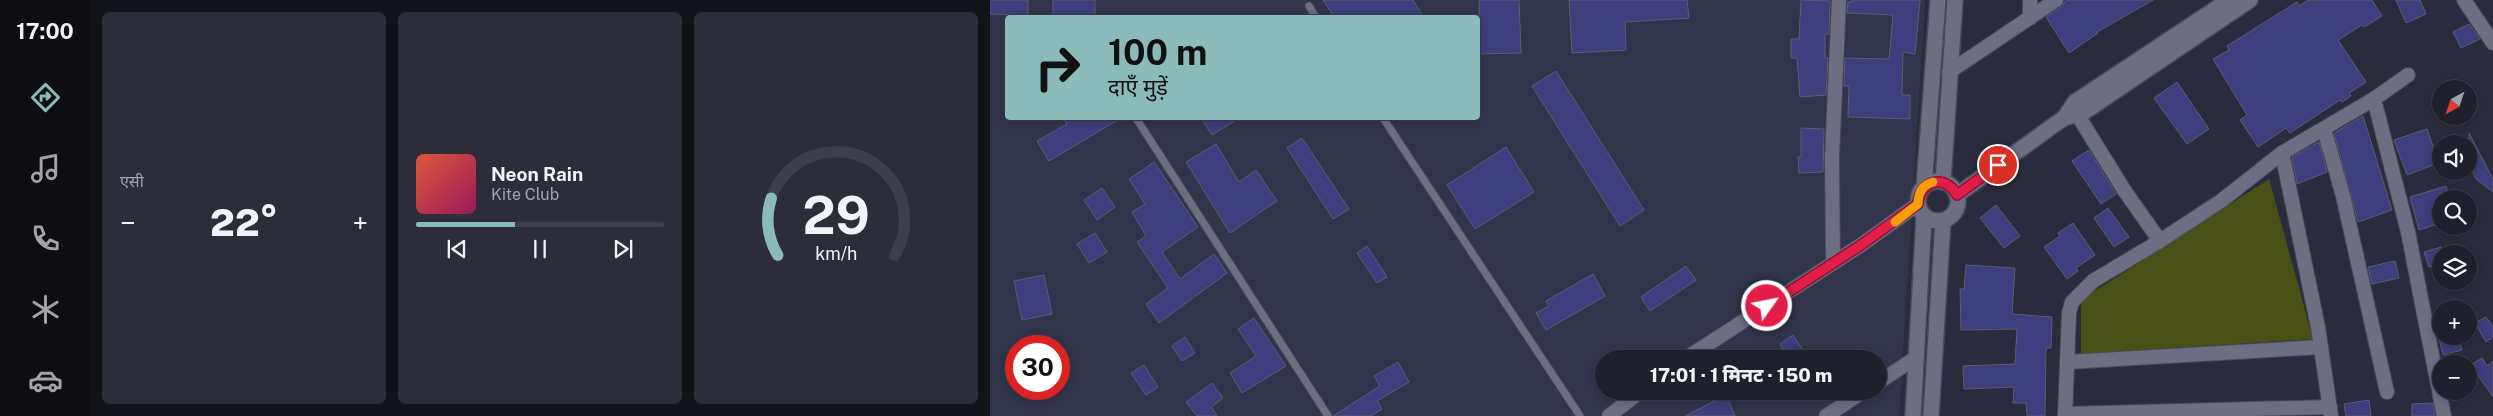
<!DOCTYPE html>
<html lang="hi">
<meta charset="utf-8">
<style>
:root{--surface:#20202d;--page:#2d2d39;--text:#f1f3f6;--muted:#a2a3aa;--line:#3d3e49;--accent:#8bbbb9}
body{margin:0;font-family:"Public Sans","Noto Sans Devanagari",sans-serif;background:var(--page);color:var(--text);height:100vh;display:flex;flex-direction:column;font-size:19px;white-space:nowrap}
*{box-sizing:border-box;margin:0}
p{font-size:16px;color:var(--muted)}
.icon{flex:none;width:28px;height:28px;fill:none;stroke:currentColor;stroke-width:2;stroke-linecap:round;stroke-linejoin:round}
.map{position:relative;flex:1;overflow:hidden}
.sheet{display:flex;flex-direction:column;gap:12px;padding:12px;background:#121219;width:900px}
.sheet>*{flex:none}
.top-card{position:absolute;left:15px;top:15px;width:475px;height:105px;border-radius:5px;box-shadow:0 2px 8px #0003,0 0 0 1px var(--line);background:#8bbbb9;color:#111;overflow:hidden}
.needle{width:32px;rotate:220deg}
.buttons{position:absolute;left:1442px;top:80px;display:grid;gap:10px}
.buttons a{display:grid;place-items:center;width:45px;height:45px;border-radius:50%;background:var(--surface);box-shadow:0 2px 8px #0003,0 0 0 1px var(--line);font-size:25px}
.speed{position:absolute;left:15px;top:335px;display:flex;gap:10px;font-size:25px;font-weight:700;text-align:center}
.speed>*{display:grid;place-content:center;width:65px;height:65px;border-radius:50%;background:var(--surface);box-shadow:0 2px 8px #0003,0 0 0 1px var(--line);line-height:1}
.speed .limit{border:8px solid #d22;background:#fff;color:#111}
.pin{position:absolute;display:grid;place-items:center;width:42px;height:42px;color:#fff;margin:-21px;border:2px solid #fff;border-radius:50%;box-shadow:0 1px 5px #0007}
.me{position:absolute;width:55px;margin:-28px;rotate:57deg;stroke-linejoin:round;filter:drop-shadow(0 0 4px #0008)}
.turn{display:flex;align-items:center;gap:18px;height:105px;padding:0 20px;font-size:22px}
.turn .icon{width:65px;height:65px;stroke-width:2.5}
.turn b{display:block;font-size:35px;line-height:42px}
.big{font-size:38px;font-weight:800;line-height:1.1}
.sheet .card{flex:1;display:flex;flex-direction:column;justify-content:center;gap:8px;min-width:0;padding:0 18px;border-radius:8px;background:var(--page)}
.sheet .dial{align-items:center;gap:0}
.dial svg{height:130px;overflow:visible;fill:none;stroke:var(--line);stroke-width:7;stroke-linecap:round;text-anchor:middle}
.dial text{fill:var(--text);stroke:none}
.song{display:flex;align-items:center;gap:15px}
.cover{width:60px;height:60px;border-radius:8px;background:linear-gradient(135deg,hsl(10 70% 55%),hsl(330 70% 35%))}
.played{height:5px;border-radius:2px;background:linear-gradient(90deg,var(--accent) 40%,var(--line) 40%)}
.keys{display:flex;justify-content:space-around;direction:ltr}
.heat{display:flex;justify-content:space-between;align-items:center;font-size:28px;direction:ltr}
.sheet .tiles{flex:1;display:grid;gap:12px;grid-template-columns:repeat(3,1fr)}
.trip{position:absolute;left:605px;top:350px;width:292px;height:50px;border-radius:25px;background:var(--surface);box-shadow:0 2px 8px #0003,0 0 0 1px var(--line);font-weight:800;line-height:50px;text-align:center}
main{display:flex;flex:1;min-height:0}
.dock{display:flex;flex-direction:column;width:90px;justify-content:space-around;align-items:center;background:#0d0d12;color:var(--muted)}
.dock .icon{width:35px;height:35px}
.dock .on{color:var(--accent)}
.dock b{font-size:22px;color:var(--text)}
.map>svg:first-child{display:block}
</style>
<main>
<nav class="dock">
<b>17:00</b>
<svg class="icon on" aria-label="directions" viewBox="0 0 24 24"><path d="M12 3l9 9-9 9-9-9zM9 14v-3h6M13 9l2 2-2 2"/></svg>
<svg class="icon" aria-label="music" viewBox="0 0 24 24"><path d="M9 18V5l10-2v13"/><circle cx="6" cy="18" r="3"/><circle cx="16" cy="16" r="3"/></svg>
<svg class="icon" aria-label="phone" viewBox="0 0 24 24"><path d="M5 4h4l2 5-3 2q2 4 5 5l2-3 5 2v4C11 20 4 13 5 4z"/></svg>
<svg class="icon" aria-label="climate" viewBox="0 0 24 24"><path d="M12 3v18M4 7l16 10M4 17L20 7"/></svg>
<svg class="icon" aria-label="car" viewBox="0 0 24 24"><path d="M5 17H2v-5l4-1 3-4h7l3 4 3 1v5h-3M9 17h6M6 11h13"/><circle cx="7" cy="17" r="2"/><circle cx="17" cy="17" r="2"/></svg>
</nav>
<section class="sheet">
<div class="tiles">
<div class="card"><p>एसी</p>
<div class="heat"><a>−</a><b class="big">22°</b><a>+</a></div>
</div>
<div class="card">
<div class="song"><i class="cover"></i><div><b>Neon Rain</b><p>Kite Club</p></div></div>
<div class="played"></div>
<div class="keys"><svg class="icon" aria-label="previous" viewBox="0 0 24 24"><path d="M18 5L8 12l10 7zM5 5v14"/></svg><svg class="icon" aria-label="pause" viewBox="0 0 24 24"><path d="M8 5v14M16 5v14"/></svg><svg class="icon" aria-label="next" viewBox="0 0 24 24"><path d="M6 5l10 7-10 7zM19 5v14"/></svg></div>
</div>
<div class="card dial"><svg viewBox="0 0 100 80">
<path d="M14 69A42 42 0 1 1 86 69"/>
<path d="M14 69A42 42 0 0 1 10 34" stroke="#8bbbb9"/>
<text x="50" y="56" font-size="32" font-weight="700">29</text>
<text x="50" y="72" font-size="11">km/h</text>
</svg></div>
</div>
</section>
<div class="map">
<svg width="1503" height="416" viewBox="0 0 1503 416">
<rect width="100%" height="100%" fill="#2a2b3c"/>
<path fill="#32344b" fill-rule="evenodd" d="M 0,0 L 935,0 L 909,416 L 0,416 ZM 18,18 L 488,18 L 488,118 L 18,118 ZM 26,346 L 69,346 L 69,389 L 26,389 ZM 614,359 L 889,359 L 889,391 L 614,391 Z"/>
<path fill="#495015" d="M 1279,179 L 1323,339 L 1091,354 L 1091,300 Z"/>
<g fill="#3e3d7d" stroke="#5b5d70">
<path d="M 0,0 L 38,0 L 38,15 L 0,14 Z"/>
<rect x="63" y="0" width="42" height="17"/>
<path d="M 333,0 L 423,0 L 434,18 L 345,18 Z"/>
<path d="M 489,0 L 529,0 L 531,53 L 490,54 Z"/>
<path d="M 579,0 L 697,0 L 699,18 L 635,22 L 636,50 L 582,53 Z"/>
<path d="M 811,0 L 840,1 L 839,34 L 835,34 L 835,58 L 838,58 L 836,95 L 810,97 L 807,58 L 801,58 L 801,39 L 809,39 Z"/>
<path d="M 862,0 L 930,0 L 925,54 L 913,52 L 912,95 L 920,95 L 920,119 L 858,117 L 859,86 L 854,86 L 855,58 L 899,59 L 903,15 L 857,13 L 858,2 L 862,2 Z"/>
<path d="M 1076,0 L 1163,0 L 1107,32 L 1108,33 L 1079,53 L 1056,17 L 1071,7 Z"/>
<path d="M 1318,0 L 1382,0 L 1392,16 L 1374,27 L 1372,25 L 1348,40 L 1376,82 L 1359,93 L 1361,96 L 1352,102 L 1350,100 L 1300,133 L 1296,128 L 1268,147 L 1250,120 L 1257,115 L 1223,59 L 1239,50 L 1237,46 L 1307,2 L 1309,6 Z"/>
<path d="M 1406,0 L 1430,0 L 1436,14 L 1416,23 Z"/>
<path d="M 1479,24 L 1490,39 L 1471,48 L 1463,32 Z"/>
<path d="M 566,71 L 654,210 L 630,226 L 542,86 Z"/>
<path d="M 1187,82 L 1219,129 L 1197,144 L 1164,98 Z"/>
<path d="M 1373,116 L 1402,210 L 1368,222 L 1344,133 Z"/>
<path d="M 82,118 L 131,118 L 59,161 L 47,141 L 77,124 L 75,121 Z"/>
<path d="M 211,118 L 249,118 L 222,135 Z"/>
<path d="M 811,128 L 834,129 L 833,172 L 809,173 L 808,157 L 811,157 Z"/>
<path d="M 1437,129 L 1444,149 L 1448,148 L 1451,162 L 1417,175 L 1404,140 Z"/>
<path d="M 1479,133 L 1503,179 L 1503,192 L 1486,179 L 1479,165 Z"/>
<path d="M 312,138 L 359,209 L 343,219 L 297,148 Z"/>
<path d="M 1329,142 L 1337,172 L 1307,184 L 1302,157 Z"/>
<path d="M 226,144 L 249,182 L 266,170 L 287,201 L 240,233 L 196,162 Z"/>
<path d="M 516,147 L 544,192 L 485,229 L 457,185 Z"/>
<path d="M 1099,150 L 1126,194 L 1111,204 L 1082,161 Z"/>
<path d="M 164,162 L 208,227 L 172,252 L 190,279 L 224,254 L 237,273 L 169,323 L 156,304 L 178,288 L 147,242 L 156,236 L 142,212 L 155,204 L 139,179 Z"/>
<path d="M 1456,186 L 1460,199 L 1451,199 L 1451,223 L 1429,230 L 1420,197 Z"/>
<path d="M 112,188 L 125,207 L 107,220 L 94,200 Z"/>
<path d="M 1006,205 L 1030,236 L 1014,248 L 990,218 Z"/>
<path d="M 1118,208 L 1139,237 L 1124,247 L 1104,218 Z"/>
<path d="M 1083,223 L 1105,255 L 1086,268 L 1088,271 L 1077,279 L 1054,247 L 1070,236 L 1068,233 Z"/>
<path d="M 105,233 L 117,252 L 99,263 L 87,244 Z"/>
<path d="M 377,246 L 397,277 L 387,283 L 367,253 Z"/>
<path d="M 1451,247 L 1451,263 L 1439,267 L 1434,252 Z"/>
<path d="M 1405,261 L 1409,278 L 1382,284 L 1378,267 Z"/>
<path d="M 976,265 L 1025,268 L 1022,314 L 1062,317 L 1061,348 L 1056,348 L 1055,416 L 1037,416 L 1036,403 L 1023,403 L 1024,387 L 974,389 L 973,366 L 1025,364 L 1027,329 L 971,330 L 970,289 L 974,289 Z"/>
<path d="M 696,266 L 706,280 L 660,311 L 651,297 Z"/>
<path d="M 603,274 L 615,296 L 556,330 L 546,313 L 559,306 L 556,301 Z"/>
<path d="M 54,275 L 62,314 L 32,320 L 24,281 Z"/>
<path d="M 1496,317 L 1503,327 L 1503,337 L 1496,342 L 1485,323 Z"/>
<path d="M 264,318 L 296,366 L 252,393 L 240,373 L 266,356 L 248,329 Z"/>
<path d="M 803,335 L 819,359 L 800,359 L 790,344 Z"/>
<path d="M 1458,336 L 1468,336 L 1472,350 L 1453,355 L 1449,339 Z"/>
<path d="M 195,337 L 205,353 L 192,361 L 182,346 Z"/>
<path d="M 1492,358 L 1497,366 L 1503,361 L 1503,397 L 1481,365 Z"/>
<path d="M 408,362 L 419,382 L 387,401 L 392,409 L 381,416 L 343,416 L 390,386 L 384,376 Z"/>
<path d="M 154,365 L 168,387 L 156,395 L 141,373 Z"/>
<path d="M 222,383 L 233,398 L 221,407 L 227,416 L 207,416 L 196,402 Z"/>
<path d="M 736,395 L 745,416 L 695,416 Z"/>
<path d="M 1379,400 L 1381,416 L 1356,416 L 1354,404 Z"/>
<path d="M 1443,403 L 1445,416 L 1422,416 L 1422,404 Z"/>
</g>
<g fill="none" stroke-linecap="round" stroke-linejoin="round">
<g stroke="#484957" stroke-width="9">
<g id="lane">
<path d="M 319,6 L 326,18"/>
<path d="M 146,118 L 338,416"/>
<path d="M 393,118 L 590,416"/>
</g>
</g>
<g stroke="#484957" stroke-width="16">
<g id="street">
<path d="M 1474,0 L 1503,43"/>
<path d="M 1040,18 L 1040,0"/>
<path d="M 959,72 L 1066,0"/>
<path d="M 1384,99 L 1418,232 L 1454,416"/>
<path d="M 1082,106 L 1134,190 L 1170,241"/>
<path d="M 1334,129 L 1353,196 L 1397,392"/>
<path d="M 1292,153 L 1328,327 L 1341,416"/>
<path d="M 843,263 L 842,157 L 849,0"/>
<path d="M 695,359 L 871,245 L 928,204"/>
<path d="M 1077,362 L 1331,347"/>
<path d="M 889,382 L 927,357"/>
<path d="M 1075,414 L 1340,407"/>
<path d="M 619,416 L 651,391"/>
<path d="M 836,416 L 874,391"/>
<path d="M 1075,416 L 1079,313 L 1082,302 L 1103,281 L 1170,241 L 1231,201 L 1292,153 L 1384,99 L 1418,75"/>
</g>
</g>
<g stroke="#484957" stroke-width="18">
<g id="secondary">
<path d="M 1074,118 L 1085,102 L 1239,0"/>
<circle cx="948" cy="201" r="20"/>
<path d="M 953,182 L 965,0"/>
<path d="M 934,186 L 948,0"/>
<path d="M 967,195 L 1064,125 L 1074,118 L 1094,112 L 1260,0"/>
<path d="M 923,416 L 934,216"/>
<path d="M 941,416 L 953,221"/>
</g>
</g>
<use href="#lane" stroke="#6d6e82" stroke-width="7"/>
<use href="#street" stroke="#6d6e82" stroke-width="14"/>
<use href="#secondary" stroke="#6d6e82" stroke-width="15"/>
</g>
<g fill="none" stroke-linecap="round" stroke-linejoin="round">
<g stroke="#92132f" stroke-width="12">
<path id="route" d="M 777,306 L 871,245 L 928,204 C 929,181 955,173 967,195 L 1008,165"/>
</g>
<use href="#route" stroke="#e11d48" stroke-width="9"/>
<path stroke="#f59e0b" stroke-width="9" d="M 905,222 L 928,204 C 928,193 932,185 943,182"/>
</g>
</svg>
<div class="buttons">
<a><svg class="needle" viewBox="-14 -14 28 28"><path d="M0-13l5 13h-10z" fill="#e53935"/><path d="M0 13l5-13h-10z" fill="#a2a3aa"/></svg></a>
<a><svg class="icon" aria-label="sound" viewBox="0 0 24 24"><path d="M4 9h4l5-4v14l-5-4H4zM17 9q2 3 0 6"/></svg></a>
<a><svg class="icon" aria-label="search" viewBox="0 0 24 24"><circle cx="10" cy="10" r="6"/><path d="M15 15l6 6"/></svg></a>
<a><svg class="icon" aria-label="layers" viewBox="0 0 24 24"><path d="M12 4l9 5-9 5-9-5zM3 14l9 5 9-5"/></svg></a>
<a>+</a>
<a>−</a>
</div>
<div class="speed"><div class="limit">30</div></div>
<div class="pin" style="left:1008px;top:165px;background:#d93025"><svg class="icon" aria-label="arrive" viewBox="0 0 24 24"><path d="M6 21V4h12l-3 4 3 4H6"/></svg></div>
<svg class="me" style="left:777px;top:306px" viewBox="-20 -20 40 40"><circle r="17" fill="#e11d48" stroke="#fff" stroke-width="3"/><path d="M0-11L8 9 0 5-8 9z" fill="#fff"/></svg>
<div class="trip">17:01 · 1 मिनट · 150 m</div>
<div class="top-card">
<div class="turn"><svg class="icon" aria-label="right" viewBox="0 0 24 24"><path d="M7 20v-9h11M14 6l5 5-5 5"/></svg><div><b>100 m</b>दाएँ मुड़ें</div></div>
</div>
</div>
</main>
